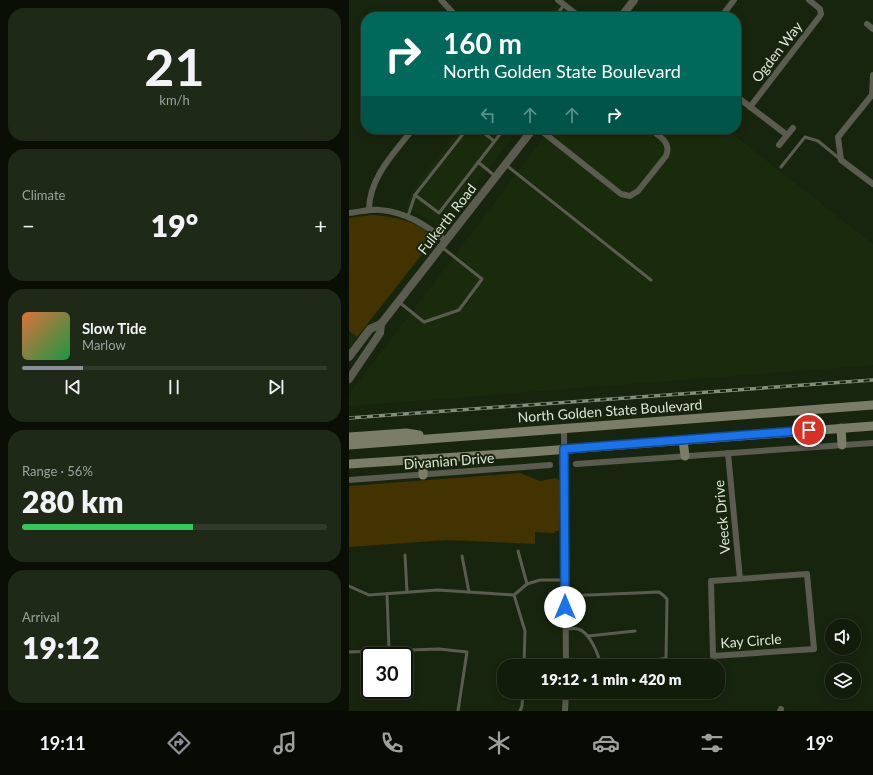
<!DOCTYPE html>
<meta charset="utf-8">
<style>
:root{--surface:#121c0a;--page:#1f2918;--text:#f1f3f6;--muted:#9ca19c;--line:#313a2b;--accent:#8c9099}
body{margin:0;font-family:Lato,sans-serif;background:var(--page);color:var(--text);height:100vh;display:flex;flex-direction:column;font-size:15px;white-space:nowrap}
*{box-sizing:border-box;margin:0}
p{font-size:13px;color:var(--muted)}
.icon{flex:none;width:22px;height:22px;fill:none;stroke:currentColor;stroke-width:2;stroke-linecap:round;stroke-linejoin:round}
.map{position:relative;flex:1;overflow:hidden}
.panel{display:flex;flex-direction:column;gap:8px;padding:8px;background:#0a0f06;width:349px}
.panel>*{flex:none}
.hud{position:absolute;left:12px;top:12px;width:380px;height:122px;border-radius:16px;box-shadow:0 2px 10px #0003,0 0 0 1px var(--line);background:#00695c;color:#fff;overflow:hidden}
.controls{position:absolute;left:476px;top:619px;display:grid;gap:8px}
.controls a{display:grid;place-items:center;width:36px;height:36px;border-radius:50%;background:var(--surface);box-shadow:0 2px 10px #0003,0 0 0 1px var(--line);font-size:20px}
.speed{position:absolute;left:12px;top:647px;display:flex;gap:8px;font-size:20px;font-weight:700;text-align:center}
.speed>*{display:grid;place-content:center;width:52px;height:52px;border-radius:50%;background:var(--surface);box-shadow:0 2px 10px #0003,0 0 0 1px var(--line);line-height:1}
.speed .limit{border:2px solid #111;border-radius:6px;background:#fff;color:#111}
.pin{position:absolute;display:grid;place-items:center;width:34px;height:34px;color:#fff;margin:-17px;border:2px solid #fff;border-radius:50%;box-shadow:0 1px 4px #0007}
.me{position:absolute;width:44px;margin:-22px;rotate:0deg;stroke-linejoin:round;filter:drop-shadow(0 0 3px #0008)}
.turn{display:flex;align-items:center;gap:14px;height:84px;padding:0 16px;font-size:18px}
.turn .icon{width:52px;height:52px;stroke-width:2.5}
.turn b{display:block;font-size:28px;line-height:34px}
.lanes{display:flex;align-items:center;height:38px;padding:0 16px;background:#0003;justify-content:center;gap:20px;direction:ltr}
.lanes .off{opacity:.35}
.big{font-size:30px;font-weight:800;line-height:1.1}
.panel .tile{flex:1;display:flex;flex-direction:column;justify-content:center;gap:6px;min-width:0;padding:0 14px;border-radius:16px;background:var(--page)}
.panel .dial{align-items:center;gap:0}
.dial b{font-size:52px;line-height:1}
.song{display:flex;align-items:center;gap:12px}
.cover{width:48px;height:48px;border-radius:6px;background:linear-gradient(135deg,hsl(20 70% 55%),hsl(140 70% 35%))}
.played{height:4px;border-radius:2px;background:linear-gradient(90deg,var(--accent) 20%,var(--line) 20%)}
.keys{display:flex;justify-content:space-around;direction:ltr}
.heat{display:flex;justify-content:space-between;align-items:center;font-size:22px;direction:ltr}
.charge{height:6px;border-radius:3px;background:linear-gradient(90deg,#34c759 56%,var(--line) 0)}
.trip{position:absolute;left:148px;top:659px;width:228px;height:40px;border-radius:16px;background:var(--surface);box-shadow:0 2px 10px #0003,0 0 0 1px var(--line);font-weight:800;line-height:40px;text-align:center}
.dock{display:flex;height:64px;justify-content:space-around;align-items:center;background:#070b04;color:var(--muted)}
.dock .icon{width:28px;height:28px}
.dock .active{color:var(--accent)}
.dock b{font-size:18px;color:var(--text)}
main{display:flex;flex:1;min-height:0}
.map>svg:first-child{display:block}
</style>
<main>
<section class="panel">
<div class="tile dial"><b>21</b><p>km/h</p></div>
<div class="tile"><p>Climate</p>
<div class="heat"><a>−</a><b class="big">19°</b><a>+</a></div>
</div>
<div class="tile">
<div class="song"><i class="cover"></i><div><b>Slow Tide</b><p>Marlow</p></div></div>
<div class="played"></div>
<div class="keys"><svg class="icon" aria-label="previous" viewBox="0 0 24 24"><path d="M18 5L8 12l10 7zM5 5v14"/></svg><svg class="icon" aria-label="pause" viewBox="0 0 24 24"><path d="M8 5v14M16 5v14"/></svg><svg class="icon" aria-label="next" viewBox="0 0 24 24"><path d="M6 5l10 7-10 7zM19 5v14"/></svg></div>
</div>
<div class="tile"><p>Range · 56%</p><b class="big">280 km</b><div class="charge"></div></div>
<div class="tile"><p>Arrival</p><b class="big">19:12</b></div>
</section>
<div class="map">
<svg width="524" height="711" viewBox="0 0 524 711">
<rect width="100%" height="100%" fill="#18250e"/>
<g fill="#1a2b0d">
<path d="M 207,5 L 223,17 L 198,17 Z"/>
<path d="M 111,129 L 170,129 L 97,223 L 90,227 L 72,216 L 57,210 L 63,190 Z"/>
<path d="M 201,129 L 377,129 L 524,244 L 524,365 L 0,406 L 0,395 Z"/>
<path d="M 0,331 L 8,337 L 0,347 Z"/>
</g>
<g fill="#423300">
<path d="M 22,215 C 36,215 80,222 82,240 L 81,244 L 8,337 L 0,331 L 0,218 Z"/>
<path d="M 171,473 L 191,481 L 207,478 L 210,480 L 210,531 L 206,531 L 206,533 L 186,532 L 186,544 L 98,540 L 0,547 L 0,486 Z"/>
</g>
<g fill="none" stroke-linecap="round" stroke-linejoin="round">
<g stroke="#5a5c4f" stroke-width="3">
<path d="M 206,17 L 215,5"/>
<path d="M 130,129 L 145,141"/>
<path d="M 129,162 L 146,176"/>
<path d="M 157,165 L 302,280"/>
<path d="M 432,167 L 456,137 L 469,141 L 491,159"/>
<path d="M 66,195 L 90,213 L 155,129"/>
<path d="M 59,216 L 66,195 L 118,129"/>
<path d="M 50,302 L 75,322 L 110,310 L 133,279 L 94,248"/>
<path d="M 169,551 L 178,584"/>
<path d="M 56,555 L 58,592"/>
<path d="M 113,556 L 120,592"/>
<path d="M 0,586 L 20,595 L 89,590 L 165,595 L 178,584 L 191,580 L 215,580"/>
<path d="M 38,594 L 40,650"/>
<path d="M 165,595 L 176,631 L 175,666"/>
<path d="M 216,596 L 310,592 L 314,595 L 318,599 L 317,658 L 315,666"/>
<path d="M 217,629 C 220,629 226,628 229,629 C 241,632 250,656 252,666"/>
<path d="M 239,636 L 286,631"/>
<path d="M 0,652 L 90,649 L 118,652 L 109,711"/>
<path d="M 277,666 L 317,658"/>
<path d="M 171,711 L 173,706 L 174,692"/>
</g>
<g stroke="#5a5c4f" stroke-width="6">
<path d="M 92,0 L 108,17"/>
<path d="M 209,0 L 231,17"/>
<path d="M 372,17 L 385,0"/>
<path d="M 518,24 L 524,29"/>
<path d="M 524,75 L 523,95 L 489,137 L 492,160 L 524,184"/>
<path d="M 387,96 L 438,135"/>
<path d="M 401,107 L 471,16 L 472,14 L 471,9 L 460,0"/>
<path d="M 190,129 L 272,194 L 281,196 L 289,191 L 317,156 C 323,142 310,136 301,129"/>
<path d="M 430,145 L 444,128"/>
<path d="M 20,210 C 20,178 45,153 64,129"/>
<path d="M 0,213 C 10,212 21,209 31,210 C 57,212 77,225 97,241"/>
<path d="M 215,428 L 217,666"/>
<path d="M 379,453 L 391,579"/>
<path d="M 227,464 L 524,443"/>
<path d="M 0,480 L 201,465"/>
<path d="M 458,574 L 465,649 L 364,656 L 362,581 Z"/>
<path d="M 216,711 L 217,692"/>
<path d="M 431,711 L 432,709"/>
</g>
<g stroke="#5a5c4f" stroke-width="8">
<path d="M 272,17 L 285,0"/>
<path d="M 0,357 L 21,329 L 32,324 L 184,129"/>
<path d="M 0,379 L 31,333 L 32,324"/>
</g>
<g stroke="#7b7d69" stroke-width="9">
<path d="M 492,428 L 493,445"/>
<path d="M 0,437 L 57,433 L 70,435"/>
<path d="M 334,440 L 336,456"/>
<path d="M 0,445 L 524,405"/>
<path d="M 74,459 L 74,475"/>
<path d="M 0,464 L 168,453 L 524,426"/>
</g>
<g stroke="#848e7c" stroke-width="3.5">
<path id="rail" d="M 0,418 L 524,380"/>
</g>
<use href="#rail" stroke="#18250e" stroke-width="2" stroke-dasharray="6" stroke-linecap="butt"/>
</g>
<g fill="none" stroke-linecap="round" stroke-linejoin="round">
<g stroke="#114b97" stroke-width="10">
<path id="route" d="M 216,607 L 215,449 L 460,430"/>
</g>
<use href="#route" stroke="#1a73e8" stroke-width="7"/>
</g>
<g text-anchor="middle" stroke-width="4" stroke-linejoin="round" paint-order="stroke">
<g font-size="14" fill="#dce5d6" stroke="#18250e">
<text transform="translate(428 52) rotate(-52)" y="5">Ogden Way</text>
<text transform="translate(98 219) rotate(-52)" y="5">Fulkerth Road</text>
<text transform="translate(261 411) rotate(-4)" y="5">North Golden State Boulevard</text>
<text transform="translate(100 461) rotate(-4)" y="5">Divanian Drive</text>
<text transform="translate(373 517) rotate(-95)" y="5">Veeck Drive</text>
<text transform="translate(402 641) rotate(-4)" y="5">Kay Circle</text>
</g>
</g>
</svg>
<div class="controls">
<a><svg class="icon" aria-label="sound" viewBox="0 0 24 24"><path d="M4 9h4l5-4v14l-5-4H4zM17 9q2 3 0 6"/></svg></a>
<a><svg class="icon" aria-label="layers" viewBox="0 0 24 24"><path d="M12 4l9 5-9 5-9-5zM3 14l9 5 9-5"/></svg></a>
</div>
<div class="speed"><div class="limit">30</div></div>
<div class="pin" style="left:460px;top:430px;background:#d93025"><svg class="icon" aria-label="arrive" viewBox="0 0 24 24"><path d="M6 21V4h12l-3 4 3 4H6"/></svg></div>
<svg class="me" style="left:216px;top:607px" viewBox="-20 -20 40 40"><circle r="19" fill="#fff"/><path d="M0-13L10 11 0 6-10 11z" fill="#1a73e8"/></svg>
<div class="trip">19:12 · 1 min · 420 m</div>
<div class="hud">
<div class="turn"><svg class="icon" aria-label="right" viewBox="0 0 24 24"><path d="M7 20v-9h11M14 6l5 5-5 5"/></svg><div><b>160 m</b>North Golden State Boulevard</div></div>
<div class="lanes"><svg class="icon off" aria-label="left" viewBox="0 0 24 24"><path d="M17 20v-9H6M10 6l-5 5 5 5"/></svg><svg class="icon off" aria-label="ahead" viewBox="0 0 24 24"><path d="M12 20V5M6 11l6-6 6 6"/></svg><svg class="icon off" aria-label="ahead" viewBox="0 0 24 24"><path d="M12 20V5M6 11l6-6 6 6"/></svg><svg class="icon" aria-label="right" viewBox="0 0 24 24"><path d="M7 20v-9h11M14 6l5 5-5 5"/></svg></div>
</div>
</div>
</main>
<nav class="dock">
<b>19:11</b>
<svg class="icon active" aria-label="directions" viewBox="0 0 24 24"><path d="M12 3l9 9-9 9-9-9zM9 14v-3h6M13 9l2 2-2 2"/></svg>
<svg class="icon" aria-label="music" viewBox="0 0 24 24"><path d="M9 18V5l10-2v13"/><circle cx="6" cy="18" r="3"/><circle cx="16" cy="16" r="3"/></svg>
<svg class="icon" aria-label="phone" viewBox="0 0 24 24"><path d="M5 4h4l2 5-3 2q2 4 5 5l2-3 5 2v4C11 20 4 13 5 4z"/></svg>
<svg class="icon" aria-label="climate" viewBox="0 0 24 24"><path d="M12 3v18M4 7l16 10M4 17L20 7"/></svg>
<svg class="icon" aria-label="car" viewBox="0 0 24 24"><path d="M5 17H2v-5l4-1 3-4h7l3 4 3 1v5h-3M9 17h6M6 11h13"/><circle cx="7" cy="17" r="2"/><circle cx="17" cy="17" r="2"/></svg>
<svg class="icon" aria-label="filters" viewBox="0 0 24 24"><path d="M4 7h16M4 17h16"/><circle cx="9" cy="7" r="2"/><circle cx="15" cy="17" r="2"/></svg>
<b>19°</b>
</nav>
